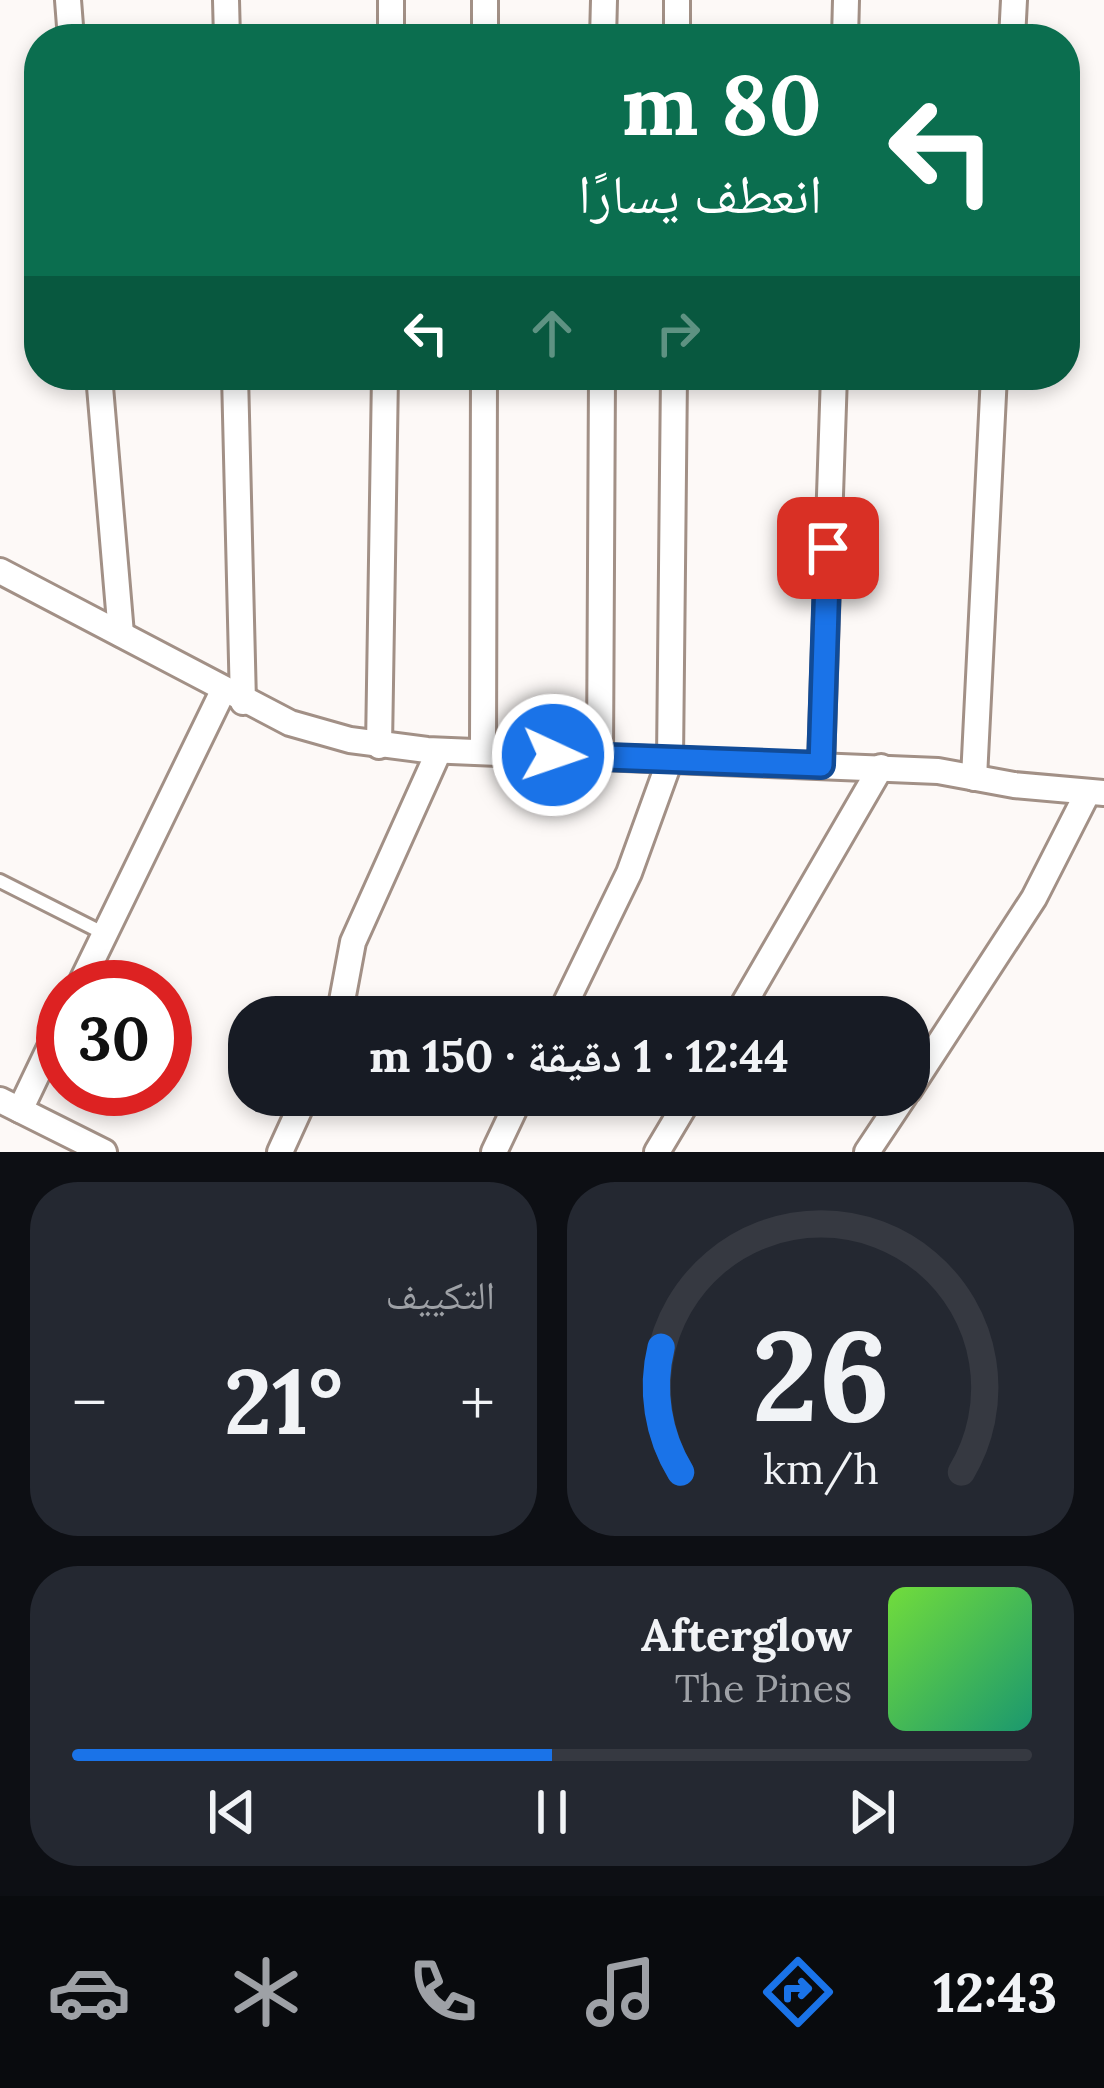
<!DOCTYPE html>
<html lang="ar">
<meta charset="utf-8">
<style>
:root{--surface:#171b24;--page:#242831;--text:#f1f3f6;--muted:#9ea1a6;--line:#363941;--accent:#1a73e8}
body{margin:0;font-family:Lora,"Noto Naskh Arabic",serif;background:var(--page);color:var(--text);direction:rtl;height:100vh;display:flex;flex-direction:column;font-size:45px;white-space:nowrap}
*{box-sizing:border-box;margin:0}
p{font-size:39px;color:var(--muted)}
.icon{flex:none;width:66px;height:66px;fill:none;stroke:currentColor;stroke-width:2;stroke-linecap:round;stroke-linejoin:round}
.map{position:relative;height:1152px;overflow:hidden;direction:ltr}
.drawer{display:flex;flex-direction:column;gap:30px;padding:30px;background:#0d0f14;flex:1}
.drawer>*{flex:none}
.banner{position:absolute;left:24px;top:24px;width:1056px;height:366px;border-radius:48px;box-shadow:0 6px 18px #0003;direction:rtl;background:#0b6e4f;color:#fff;overflow:hidden}
.speed{position:absolute;left:36px;top:960px;display:flex;gap:24px;font-size:60px;font-weight:700;text-align:center}
.speed>*{display:grid;place-content:center;width:156px;height:156px;border-radius:50%;background:var(--surface);box-shadow:0 6px 18px #0003;line-height:1}
.speed .limit{border:18px solid #d22;background:#fff;color:#111}
.pin{position:absolute;display:grid;place-items:center;width:102px;height:102px;color:#fff;margin:-51px;border-radius:24px;box-shadow:0 6px 18px #0006}
.me{position:absolute;width:132px;margin:-66px;rotate:93deg;stroke-linejoin:round;filter:drop-shadow(0 0 9px #0008)}
.turn{display:flex;align-items:center;gap:42px;height:252px;padding:0 60px;font-size:54px}
.turn .icon{width:156px;height:156px;stroke-width:2.5}
.turn b{display:block;font-size:84px;line-height:102px}
.lanes{display:flex;align-items:center;height:114px;padding:0 60px;background:#0003;justify-content:center;gap:60px;direction:ltr}
.lanes .off{opacity:.35}
.big{font-size:90px;font-weight:700;line-height:1.1}
.drawer .card{flex:1;display:flex;flex-direction:column;justify-content:center;gap:18px;min-width:0;padding:0 42px;border-radius:48px;background:var(--page)}
.drawer .dial{align-items:center;gap:0}
.dial svg{height:312px;overflow:visible;fill:none;stroke:var(--line);stroke-width:7;stroke-linecap:round;text-anchor:middle}
.dial text{fill:var(--text);stroke:none}
.song{display:flex;align-items:center;gap:36px}
.cover{width:144px;height:144px;border-radius:18px;background:linear-gradient(135deg,hsl(100 70% 55%),hsl(160 70% 35%))}
.played{height:12px;border-radius:6px;background:linear-gradient(90deg,var(--accent) 50%,var(--line) 50%)}
.keys{display:flex;justify-content:space-around;direction:ltr}
.heat{display:flex;justify-content:space-between;align-items:center;font-size:66px;direction:ltr}
.drawer .tiles{flex:1;display:grid;gap:30px;grid-template-columns:1fr 1fr}
.card:last-child{grid-column:span 2}
.trip{position:absolute;left:228px;top:996px;width:702px;height:120px;border-radius:48px;background:var(--surface);box-shadow:0 6px 18px #0003;font-weight:700;line-height:120px;text-align:center;direction:rtl}
.menu{display:flex;height:192px;justify-content:space-around;align-items:center;background:#090b0e;color:var(--muted)}
.menu .icon{width:84px;height:84px}
.menu .selected{color:var(--accent)}
.menu b{font-size:54px;color:var(--text)}
.map>svg:first-child{display:block}
</style>
<div class="map">
<svg width="1104" height="1152" viewBox="0 0 1104 1152">
<rect width="100%" height="100%" fill="#fdf9f7"/>
<g fill="none" stroke-linecap="round" stroke-linejoin="round">
<g stroke="#a29086" stroke-width="18">
<path id="lane" d="M 0,881 L 105,934"/>
</g>
<g stroke="#a29086" stroke-width="30">
<g id="street">
<path d="M 68,0 L 71,39"/>
<path d="M 226,0 L 227,39"/>
<path d="M 391,39 L 391,0"/>
<path d="M 485,39 L 485,0"/>
<path d="M 603,39 L 604,0"/>
<path d="M 677,39 L 677,0"/>
<path d="M 845,39 L 846,0"/>
<path d="M 1012,39 L 1014,0"/>
<path d="M 99,375 L 121,634"/>
<path d="M 235,375 L 243,702"/>
<path d="M 0,571 L 290,723 L 350,740 L 427,750 L 938,771 L 1014,785 L 1104,793"/>
<path d="M 379,746 L 385,375"/>
<path d="M 483,752 L 484,375"/>
<path d="M 600,757 L 602,375"/>
<path d="M 821,765 L 834,375"/>
<path d="M 974,778 L 994,375"/>
<path d="M 79,987 L 223,691"/>
<path d="M 339,1017 L 353,942 L 439,751"/>
<path d="M 559,1017 L 629,873 L 670,760 L 674,375"/>
<path d="M 736,1017 L 881,767"/>
<path d="M 909,1090 L 1034,898 L 1088,792"/>
<path d="M 0,1100 L 104,1152"/>
<path d="M 20,1110 L 63,1020"/>
<path d="M 280,1152 L 306,1095"/>
<path d="M 494,1152 L 521,1095"/>
<path d="M 657,1152 L 691,1095"/>
<path d="M 867,1152 L 905,1095"/>
</g>
</g>
<use href="#lane" stroke="#fff" stroke-width="12"/>
<use href="#street" stroke="#fff" stroke-width="24"/>
</g>
<g fill="none" stroke-linecap="round" stroke-linejoin="round">
<g stroke="#114b97" stroke-width="30">
<path id="route" d="M 553,755 L 821,765 L 828,548"/>
</g>
<use href="#route" stroke="#1a73e8" stroke-width="21"/>
</g>
</svg>
<div class="speed"><div class="limit">30</div></div>
<div class="pin" style="left:828px;top:548px;background:#d93025"><svg class="icon" aria-label="arrive" viewBox="0 0 24 24"><path d="M6 21V4h12l-3 4 3 4H6"/></svg></div>
<svg class="me" style="left:553px;top:755px" viewBox="-20 -20 40 40"><circle r="17" fill="#1a73e8" stroke="#fff" stroke-width="3"/><path d="M0-11L8 9 0 5-8 9z" fill="#fff"/></svg>
<div class="trip">12:44 · 1 دقيقة · 150 m</div>
<div class="banner">
<div class="turn"><svg class="icon" aria-label="left" viewBox="0 0 24 24"><path d="M17 20v-9H6M10 6l-5 5 5 5"/></svg><div><b>80 m</b>انعطف يسارًا</div></div>
<div class="lanes"><svg class="icon" aria-label="left" viewBox="0 0 24 24"><path d="M17 20v-9H6M10 6l-5 5 5 5"/></svg><svg class="icon off" aria-label="ahead" viewBox="0 0 24 24"><path d="M12 20V5M6 11l6-6 6 6"/></svg><svg class="icon off" aria-label="right" viewBox="0 0 24 24"><path d="M7 20v-9h11M14 6l5 5-5 5"/></svg></div>
</div>
</div>
<section class="drawer">
<div class="tiles">
<div class="card dial"><svg viewBox="0 0 100 80">
<path d="M14 69A42 42 0 1 1 86 69"/>
<path d="M14 69A42 42 0 0 1 9 37" stroke="#1a73e8"/>
<text x="50" y="56" font-size="32" font-weight="700">26</text>
<text x="50" y="72" font-size="11">km/h</text>
</svg></div>
<div class="card"><p>التكييف</p>
<div class="heat"><a>−</a><b class="big">21°</b><a>+</a></div>
</div>
<div class="card">
<div class="song"><i class="cover"></i><div><b>Afterglow</b><p>The Pines</p></div></div>
<div class="played"></div>
<div class="keys"><svg class="icon" aria-label="previous" viewBox="0 0 24 24"><path d="M18 5L8 12l10 7zM5 5v14"/></svg><svg class="icon" aria-label="pause" viewBox="0 0 24 24"><path d="M8 5v14M16 5v14"/></svg><svg class="icon" aria-label="next" viewBox="0 0 24 24"><path d="M6 5l10 7-10 7zM19 5v14"/></svg></div>
</div>
</div>
</section>
<nav class="menu">
<b>12:43</b>
<svg class="icon selected" aria-label="directions" viewBox="0 0 24 24"><path d="M12 3l9 9-9 9-9-9zM9 14v-3h6M13 9l2 2-2 2"/></svg>
<svg class="icon" aria-label="music" viewBox="0 0 24 24"><path d="M9 18V5l10-2v13"/><circle cx="6" cy="18" r="3"/><circle cx="16" cy="16" r="3"/></svg>
<svg class="icon" aria-label="phone" viewBox="0 0 24 24"><path d="M5 4h4l2 5-3 2q2 4 5 5l2-3 5 2v4C11 20 4 13 5 4z"/></svg>
<svg class="icon" aria-label="climate" viewBox="0 0 24 24"><path d="M12 3v18M4 7l16 10M4 17L20 7"/></svg>
<svg class="icon" aria-label="car" viewBox="0 0 24 24"><path d="M5 17H2v-5l4-1 3-4h7l3 4 3 1v5h-3M9 17h6M6 11h13"/><circle cx="7" cy="17" r="2"/><circle cx="17" cy="17" r="2"/></svg>
</nav>
